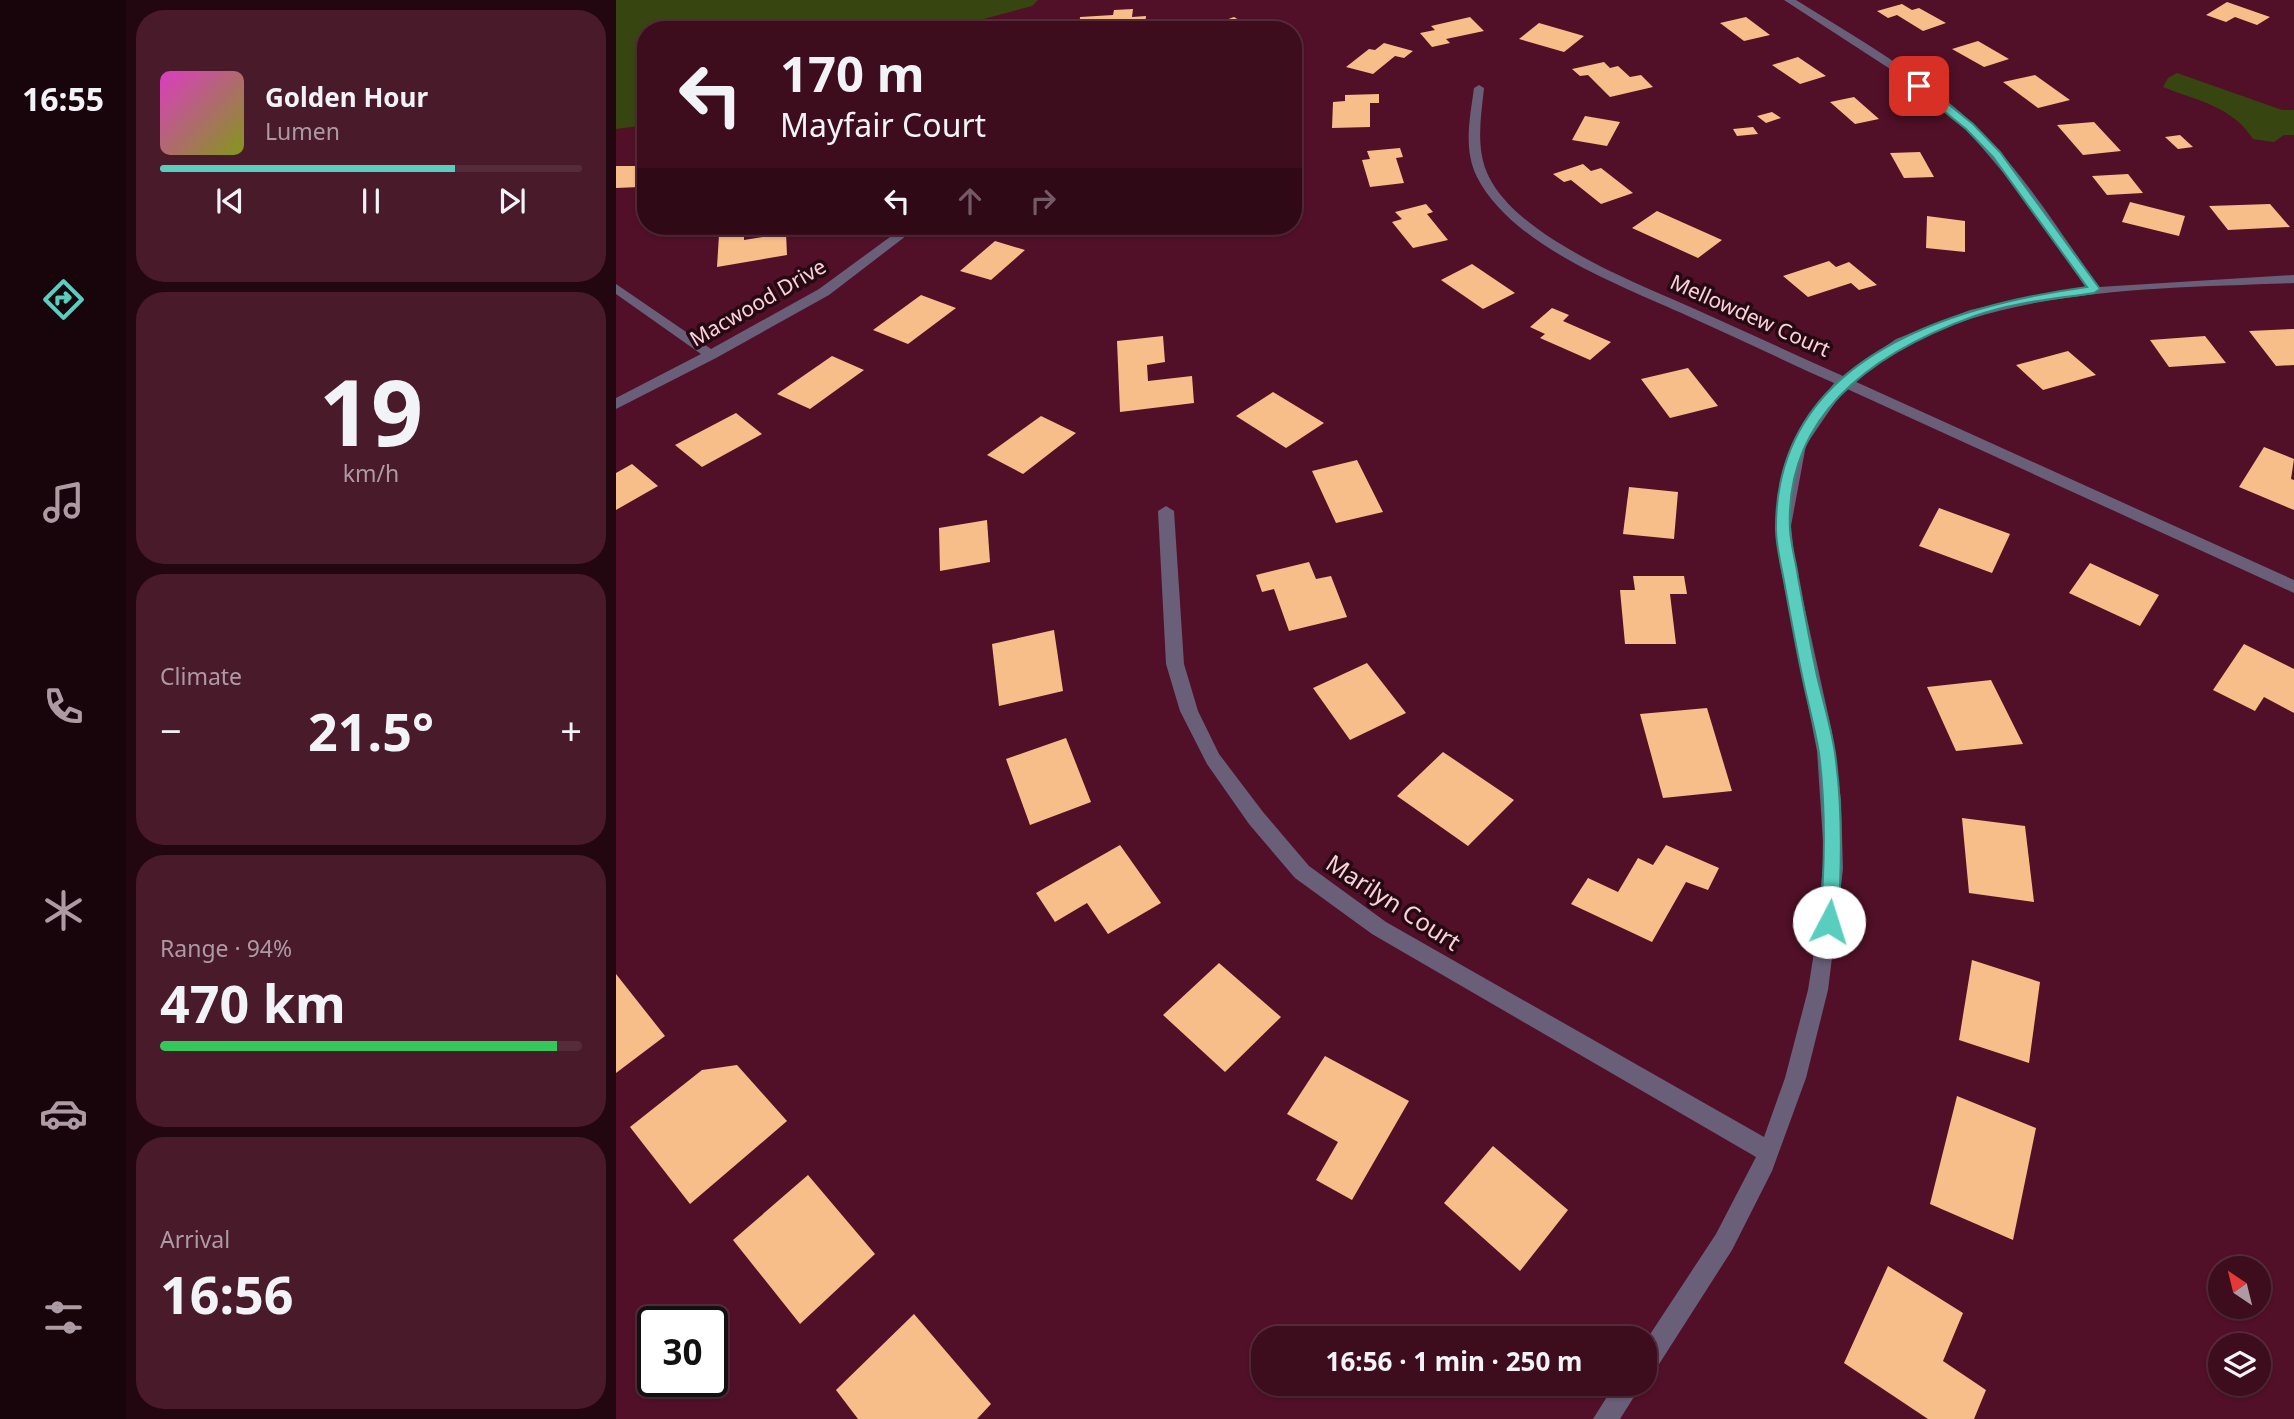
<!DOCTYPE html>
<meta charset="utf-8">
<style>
:root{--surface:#3d0c1d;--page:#481a2a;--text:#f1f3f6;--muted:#ad9ba4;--line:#562c3b;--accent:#59cebf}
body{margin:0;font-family:"Noto Sans",sans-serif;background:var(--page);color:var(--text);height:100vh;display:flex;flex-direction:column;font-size:26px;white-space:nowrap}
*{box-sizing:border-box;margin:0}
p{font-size:23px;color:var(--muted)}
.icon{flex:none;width:38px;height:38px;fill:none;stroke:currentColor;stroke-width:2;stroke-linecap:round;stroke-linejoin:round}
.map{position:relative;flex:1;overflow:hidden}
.details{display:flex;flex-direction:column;gap:10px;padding:10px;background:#220710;width:490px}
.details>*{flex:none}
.banner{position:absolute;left:21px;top:21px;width:665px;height:214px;border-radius:28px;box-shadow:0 2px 5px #0004,0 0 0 2px var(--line);background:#3d0c1d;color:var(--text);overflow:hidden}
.needle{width:46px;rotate:325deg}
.tools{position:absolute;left:1592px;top:1256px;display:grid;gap:14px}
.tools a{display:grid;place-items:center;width:63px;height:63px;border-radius:50%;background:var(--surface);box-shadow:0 2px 5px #0004,0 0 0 2px var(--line);font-size:35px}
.speed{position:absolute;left:21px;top:1306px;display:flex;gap:14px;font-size:35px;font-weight:700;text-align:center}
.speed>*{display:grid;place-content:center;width:91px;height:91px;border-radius:50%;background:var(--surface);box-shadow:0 2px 5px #0004,0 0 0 2px var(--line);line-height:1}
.speed .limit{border:4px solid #111;border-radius:10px;background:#fff;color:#111}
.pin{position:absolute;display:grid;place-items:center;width:60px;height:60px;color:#fff;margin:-30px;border-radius:14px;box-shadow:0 4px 10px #0006}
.me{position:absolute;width:77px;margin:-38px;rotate:5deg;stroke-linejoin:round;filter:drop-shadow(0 0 5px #0008)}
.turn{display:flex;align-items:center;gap:24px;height:147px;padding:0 28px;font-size:32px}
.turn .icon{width:91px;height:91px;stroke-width:2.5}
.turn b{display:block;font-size:49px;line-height:60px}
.lanes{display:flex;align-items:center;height:66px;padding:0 28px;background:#0003;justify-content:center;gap:35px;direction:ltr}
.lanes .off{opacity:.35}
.big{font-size:52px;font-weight:700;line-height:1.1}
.details .tile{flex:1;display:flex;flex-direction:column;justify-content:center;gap:10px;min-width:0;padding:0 24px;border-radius:28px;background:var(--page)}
.details .dial{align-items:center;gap:0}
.dial b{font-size:91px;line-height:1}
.song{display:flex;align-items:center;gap:21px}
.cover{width:84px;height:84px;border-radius:10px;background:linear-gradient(135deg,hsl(310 70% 55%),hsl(70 70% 35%))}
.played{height:7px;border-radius:4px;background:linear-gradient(90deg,var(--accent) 70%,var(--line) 70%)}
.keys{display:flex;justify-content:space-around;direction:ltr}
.heat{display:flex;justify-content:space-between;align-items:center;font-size:38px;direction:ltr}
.charge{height:10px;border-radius:5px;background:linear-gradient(90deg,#34c759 94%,var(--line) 0)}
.trip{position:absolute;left:635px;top:1326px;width:406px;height:70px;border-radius:28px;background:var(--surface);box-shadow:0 2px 5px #0004,0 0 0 2px var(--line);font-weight:700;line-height:70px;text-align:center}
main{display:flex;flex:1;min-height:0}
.dock{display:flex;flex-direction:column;width:126px;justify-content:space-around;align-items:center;background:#18050c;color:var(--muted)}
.dock .icon{width:49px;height:49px}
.dock .current{color:var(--accent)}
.dock b{font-size:32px;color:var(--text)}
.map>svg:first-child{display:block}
</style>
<main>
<nav class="dock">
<b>16:55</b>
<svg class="icon current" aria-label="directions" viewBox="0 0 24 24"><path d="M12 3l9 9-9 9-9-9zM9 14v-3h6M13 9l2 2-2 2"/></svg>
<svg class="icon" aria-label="music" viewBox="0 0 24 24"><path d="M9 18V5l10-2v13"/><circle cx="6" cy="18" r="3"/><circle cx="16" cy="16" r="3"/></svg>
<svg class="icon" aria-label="phone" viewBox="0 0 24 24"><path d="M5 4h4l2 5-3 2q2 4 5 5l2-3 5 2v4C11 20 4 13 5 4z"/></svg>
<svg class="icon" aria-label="climate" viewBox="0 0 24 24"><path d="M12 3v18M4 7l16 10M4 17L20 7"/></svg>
<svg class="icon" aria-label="car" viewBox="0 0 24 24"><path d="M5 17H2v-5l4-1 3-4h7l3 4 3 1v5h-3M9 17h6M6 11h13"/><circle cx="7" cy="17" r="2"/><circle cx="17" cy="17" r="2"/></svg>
<svg class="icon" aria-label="filters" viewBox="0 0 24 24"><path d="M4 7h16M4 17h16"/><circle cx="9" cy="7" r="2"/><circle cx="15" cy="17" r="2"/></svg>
</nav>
<section class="details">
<div class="tile">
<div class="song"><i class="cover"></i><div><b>Golden Hour</b><p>Lumen</p></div></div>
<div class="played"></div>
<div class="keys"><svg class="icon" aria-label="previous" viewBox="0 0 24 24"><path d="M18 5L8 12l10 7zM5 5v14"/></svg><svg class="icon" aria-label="pause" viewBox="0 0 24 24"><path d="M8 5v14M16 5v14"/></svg><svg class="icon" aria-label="next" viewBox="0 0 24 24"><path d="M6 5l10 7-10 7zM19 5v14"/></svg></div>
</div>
<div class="tile dial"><b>19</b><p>km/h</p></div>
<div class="tile"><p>Climate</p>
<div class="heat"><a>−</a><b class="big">21.5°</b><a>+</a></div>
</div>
<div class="tile"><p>Range · 94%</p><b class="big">470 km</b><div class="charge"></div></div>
<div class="tile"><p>Arrival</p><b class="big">16:56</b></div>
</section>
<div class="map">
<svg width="1678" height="1419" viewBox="0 0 1678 1419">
<rect width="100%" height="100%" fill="#511027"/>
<g fill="#374610">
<path d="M 0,0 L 422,0 L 416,6 L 327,30 L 30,30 L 30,125 L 0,129 Z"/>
<path d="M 1561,73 L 1666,110 L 1678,110 L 1678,135 L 1668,135 L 1658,142 L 1637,139 C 1616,106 1582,101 1547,87 L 1552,78 Z"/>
</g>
<g fill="#f8be89">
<path d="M 1611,2 L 1654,17 L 1641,25 L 1619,17 L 1610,22 L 1590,15 Z"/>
<path d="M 1286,4 L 1296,10 L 1303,8 L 1330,23 L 1307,31 L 1281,15 L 1272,18 L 1261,11 Z"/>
<path d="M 517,9 L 516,17 L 530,16 L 529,28 L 463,30 L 464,17 L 497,15 L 498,10 Z"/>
<path d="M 618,17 L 640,30 L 588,28 Z"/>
<path d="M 854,17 L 868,31 L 830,39 L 834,43 L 816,47 L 804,33 L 819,30 L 815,26 Z"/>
<path d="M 1130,17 L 1154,35 L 1128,41 L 1104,23 Z"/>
<path d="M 923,23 L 968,36 L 948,52 L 903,39 Z"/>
<path d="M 1362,41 L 1393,59 L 1368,67 L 1336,49 Z"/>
<path d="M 768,43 L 797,51 L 788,58 L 779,56 L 757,74 L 730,67 L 753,49 L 759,50 Z"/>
<path d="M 1182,57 L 1210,76 L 1184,84 L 1156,65 Z"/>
<path d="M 988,62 L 994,68 L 1002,66 L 1014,77 L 1025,75 L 1037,87 L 994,97 L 972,75 L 964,76 L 956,69 Z"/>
<path d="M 1419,75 L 1454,100 L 1422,108 L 1387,82 Z"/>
<path d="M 763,94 L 763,103 L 754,103 L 754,127 L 716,128 L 717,102 L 729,101 L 729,95 Z"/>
<path d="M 1238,97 L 1263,119 L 1239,124 L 1214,102 Z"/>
<path d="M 1156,112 L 1165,118 L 1150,123 L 1141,116 Z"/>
<path d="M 969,116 L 1004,122 L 991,146 L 956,140 Z"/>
<path d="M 1478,122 L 1505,151 L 1467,155 L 1441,125 Z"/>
<path d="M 1137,127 L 1142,134 L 1121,136 L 1117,129 Z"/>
<path d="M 1564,135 L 1577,147 L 1562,149 L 1549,137 Z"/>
<path d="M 784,148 L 787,157 L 780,158 L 788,183 L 754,187 L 746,160 L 754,159 L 751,151 Z"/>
<path d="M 1304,152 L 1318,177 L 1288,178 L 1274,153 Z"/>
<path d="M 967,164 L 975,171 L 985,168 L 1017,193 L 985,204 L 955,180 L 948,182 L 937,174 Z"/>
<path d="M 0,166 L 30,166 L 30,177 L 23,187 L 0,188 Z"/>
<path d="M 1512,174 L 1527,193 L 1491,195 L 1476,176 Z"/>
<path d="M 1514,202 L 1569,216 L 1563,236 L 1506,222 Z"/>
<path d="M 810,204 L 817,212 L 811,214 L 832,240 L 797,248 L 776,222 L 786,219 L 779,212 Z"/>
<path d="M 1654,204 L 1674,227 L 1612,230 L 1593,206 Z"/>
<path d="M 1041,211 L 1106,240 L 1082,258 L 1016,228 Z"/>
<path d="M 1311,216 L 1349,221 L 1349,252 L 1310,248 Z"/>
<path d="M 422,226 L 455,226 L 447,233 Z"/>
<path d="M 128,230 L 128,240 L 170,233 L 171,255 L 101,267 L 103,235 Z"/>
<path d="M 379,241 L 409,250 L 375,280 L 344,271 Z"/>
<path d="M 1213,261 L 1220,267 L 1233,262 L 1261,285 L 1243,290 L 1235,283 L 1192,297 L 1167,276 Z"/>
<path d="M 856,264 L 899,293 L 867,309 L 825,280 Z"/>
<path d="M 305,295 L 340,308 L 292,344 L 257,330 Z"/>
<path d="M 936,308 L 953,315 L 947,321 L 995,342 L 974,360 L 924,338 L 929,334 L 914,327 Z"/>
<path d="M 1678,329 L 1678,365 L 1660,366 L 1633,331 Z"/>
<path d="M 547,336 L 549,362 L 531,365 L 532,381 L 576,376 L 578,403 L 504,412 L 501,341 Z"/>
<path d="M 1589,336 L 1610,363 L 1553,367 L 1534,340 Z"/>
<path d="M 1452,351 L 1480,375 L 1427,390 L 1400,365 Z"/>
<path d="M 216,356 L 248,370 L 194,409 L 161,394 Z"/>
<path d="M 1072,368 L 1102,406 L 1054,418 L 1025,379 Z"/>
<path d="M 657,392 L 708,423 L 670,448 L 620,416 Z"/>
<path d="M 120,413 L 146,434 L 86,467 L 59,445 Z"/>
<path d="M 425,416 L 460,433 L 407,474 L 371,455 Z"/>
<path d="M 1648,447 L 1678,459 L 1675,479 L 1678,480 L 1678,510 L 1623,487 Z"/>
<path d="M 741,460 L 767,512 L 720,523 L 696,471 Z"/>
<path d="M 16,464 L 42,486 L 0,510 L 0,473 Z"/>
<path d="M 1013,487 L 1062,492 L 1058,539 L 1007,534 Z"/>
<path d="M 1323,508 L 1394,534 L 1376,573 L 1303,546 Z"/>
<path d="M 371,520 L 374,562 L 324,571 L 323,528 Z"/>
<path d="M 693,562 L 700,579 L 715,576 L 731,617 L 673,631 L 658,589 L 646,592 L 640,575 Z"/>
<path d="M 1474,563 L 1543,595 L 1524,626 L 1453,593 Z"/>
<path d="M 1017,576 L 1068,576 L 1071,594 L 1054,594 L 1060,644 L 1009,644 L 1004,590 L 1019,590 Z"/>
<path d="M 438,630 L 447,691 L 383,706 L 376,644 Z"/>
<path d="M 1628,644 L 1678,669 L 1678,713 L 1648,697 L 1639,711 L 1597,690 Z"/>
<path d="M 751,663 L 790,713 L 734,740 L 697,688 Z"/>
<path d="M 1375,680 L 1407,744 L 1340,751 L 1311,687 Z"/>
<path d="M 1091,708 L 1116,791 L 1047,798 L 1024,714 Z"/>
<path d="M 450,738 L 475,802 L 414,825 L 390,759 Z"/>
<path d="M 827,752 L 898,800 L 852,846 L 781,796 Z"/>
<path d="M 1346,818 L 1409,826 L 1418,902 L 1353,893 Z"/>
<path d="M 504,845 L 545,903 L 492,934 L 471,903 L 439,922 L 420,893 Z"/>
<path d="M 1050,845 L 1103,868 L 1092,890 L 1070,882 L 1036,942 L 955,904 L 972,878 L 1002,892 L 1022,858 L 1037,865 Z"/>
<path d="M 1356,960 L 1424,982 L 1413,1063 L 1343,1040 Z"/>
<path d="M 603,963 L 665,1017 L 609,1072 L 547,1015 Z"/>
<path d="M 0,974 L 49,1036 L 0,1073 Z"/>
<path d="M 709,1056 L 793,1101 L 736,1200 L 700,1180 L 722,1142 L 671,1114 Z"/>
<path d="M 121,1065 L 171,1121 L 74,1204 L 14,1127 L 86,1070 Z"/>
<path d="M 1341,1096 L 1420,1128 L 1397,1240 L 1314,1204 Z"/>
<path d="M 877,1146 L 952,1210 L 904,1271 L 828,1203 Z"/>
<path d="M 192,1175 L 259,1254 L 184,1324 L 117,1240 Z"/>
<path d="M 1272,1266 L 1347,1313 L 1327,1361 L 1370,1390 L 1358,1419 L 1312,1419 L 1228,1363 Z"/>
<path d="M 298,1314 L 375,1404 L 361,1419 L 242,1419 L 220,1390 Z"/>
</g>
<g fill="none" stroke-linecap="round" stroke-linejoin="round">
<g fill="#6a5f79" fill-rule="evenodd">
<path d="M 1168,0 L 1180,0 C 1242,39 1307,75 1359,126 C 1408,173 1444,232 1483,287 L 1678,275 L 1678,283 C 1553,288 1405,287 1291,344 C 1272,354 1255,369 1238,381 L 1678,580 L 1678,593 L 1229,388 L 1190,445 L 1175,526 L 1179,564 L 1216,732 L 1225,800 L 1227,869 L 1212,990 L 1190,1078 L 1156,1171 L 1116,1250 L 1038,1372 L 1029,1375 L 1029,1342 L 1100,1234 L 1140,1157 L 756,934 L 679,878 L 633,824 L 591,764 L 564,711 L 550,664 L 542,511 L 550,506 L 558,511 L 568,664 L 582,711 L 603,754 L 647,812 L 693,866 L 770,922 L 1148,1137 L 1169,1078 L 1192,990 L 1199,946 L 1208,856 L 1201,751 L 1164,564 L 1159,526 L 1176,445 L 1218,383 C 1169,361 1121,338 1072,316 C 1006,286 896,246 861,177 C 847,149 854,118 858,88 L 863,85 L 868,88 C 865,118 859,149 873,177 C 904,239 1021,283 1081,310 C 1130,332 1178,354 1227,376 L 1280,339 L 1354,310 L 1441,292 L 1471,289 L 1401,189 L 1352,131 L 1288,78 Z"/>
<path d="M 289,226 L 303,226 L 213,295 L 100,358 L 0,409 L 0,398 L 85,354 L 0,294 L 0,284 L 95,349 L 203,289 Z"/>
<path d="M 999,1384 L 1026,1384 L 1004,1419 L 977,1419 Z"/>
</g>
</g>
<path fill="#59cebf" stroke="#3a867c" stroke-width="2" d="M 1299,83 L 1306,83 L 1357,124 L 1384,152 L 1484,289 L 1478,293 C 1439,299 1397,302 1359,316 C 1261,351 1168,412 1174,530 C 1175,546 1180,562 1182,577 C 1188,610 1194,643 1201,676 C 1207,701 1215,727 1219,753 C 1227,810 1226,865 1222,922 L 1219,927 L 1213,930 L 1206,927 L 1204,922 C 1209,865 1210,809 1203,753 C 1199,728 1192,704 1187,680 C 1180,647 1174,614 1168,581 C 1165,564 1160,546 1160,529 C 1159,358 1333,306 1471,287 L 1377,157 L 1350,129 L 1299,88 Z"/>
<g text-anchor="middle" stroke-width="7" stroke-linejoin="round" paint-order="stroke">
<g font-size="21" fill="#fbd2db" stroke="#260a13">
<text transform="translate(142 303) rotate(-30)" y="7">Macwood Drive</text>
<text transform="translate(1134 316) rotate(24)" y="7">Mellowdew Court</text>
</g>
<g font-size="24" fill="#fbd2db" stroke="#260a13">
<text transform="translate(777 903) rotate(33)" y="8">Marilyn Court</text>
</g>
</g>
</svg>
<div class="tools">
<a><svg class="needle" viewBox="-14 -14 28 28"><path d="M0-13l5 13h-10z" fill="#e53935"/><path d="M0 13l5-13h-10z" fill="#ad9ba4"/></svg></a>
<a><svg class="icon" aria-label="layers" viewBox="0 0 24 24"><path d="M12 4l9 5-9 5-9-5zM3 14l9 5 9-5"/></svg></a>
</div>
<div class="speed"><div class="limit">30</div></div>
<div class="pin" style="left:1303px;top:86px;background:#d93025"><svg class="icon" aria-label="arrive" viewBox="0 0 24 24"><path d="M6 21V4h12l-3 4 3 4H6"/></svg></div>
<svg class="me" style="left:1213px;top:922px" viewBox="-20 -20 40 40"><circle r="19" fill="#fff"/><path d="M0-13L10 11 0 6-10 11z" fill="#59cebf"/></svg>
<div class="trip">16:56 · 1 min · 250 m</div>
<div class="banner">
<div class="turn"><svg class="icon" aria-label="left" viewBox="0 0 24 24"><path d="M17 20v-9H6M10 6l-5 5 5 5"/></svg><div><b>170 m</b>Mayfair Court</div></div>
<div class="lanes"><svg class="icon" aria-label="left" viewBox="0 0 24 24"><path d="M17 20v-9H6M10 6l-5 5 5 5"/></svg><svg class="icon off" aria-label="ahead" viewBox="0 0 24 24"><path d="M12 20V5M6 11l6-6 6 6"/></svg><svg class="icon off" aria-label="right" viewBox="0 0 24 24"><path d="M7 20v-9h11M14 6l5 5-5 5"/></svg></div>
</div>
</div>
</main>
